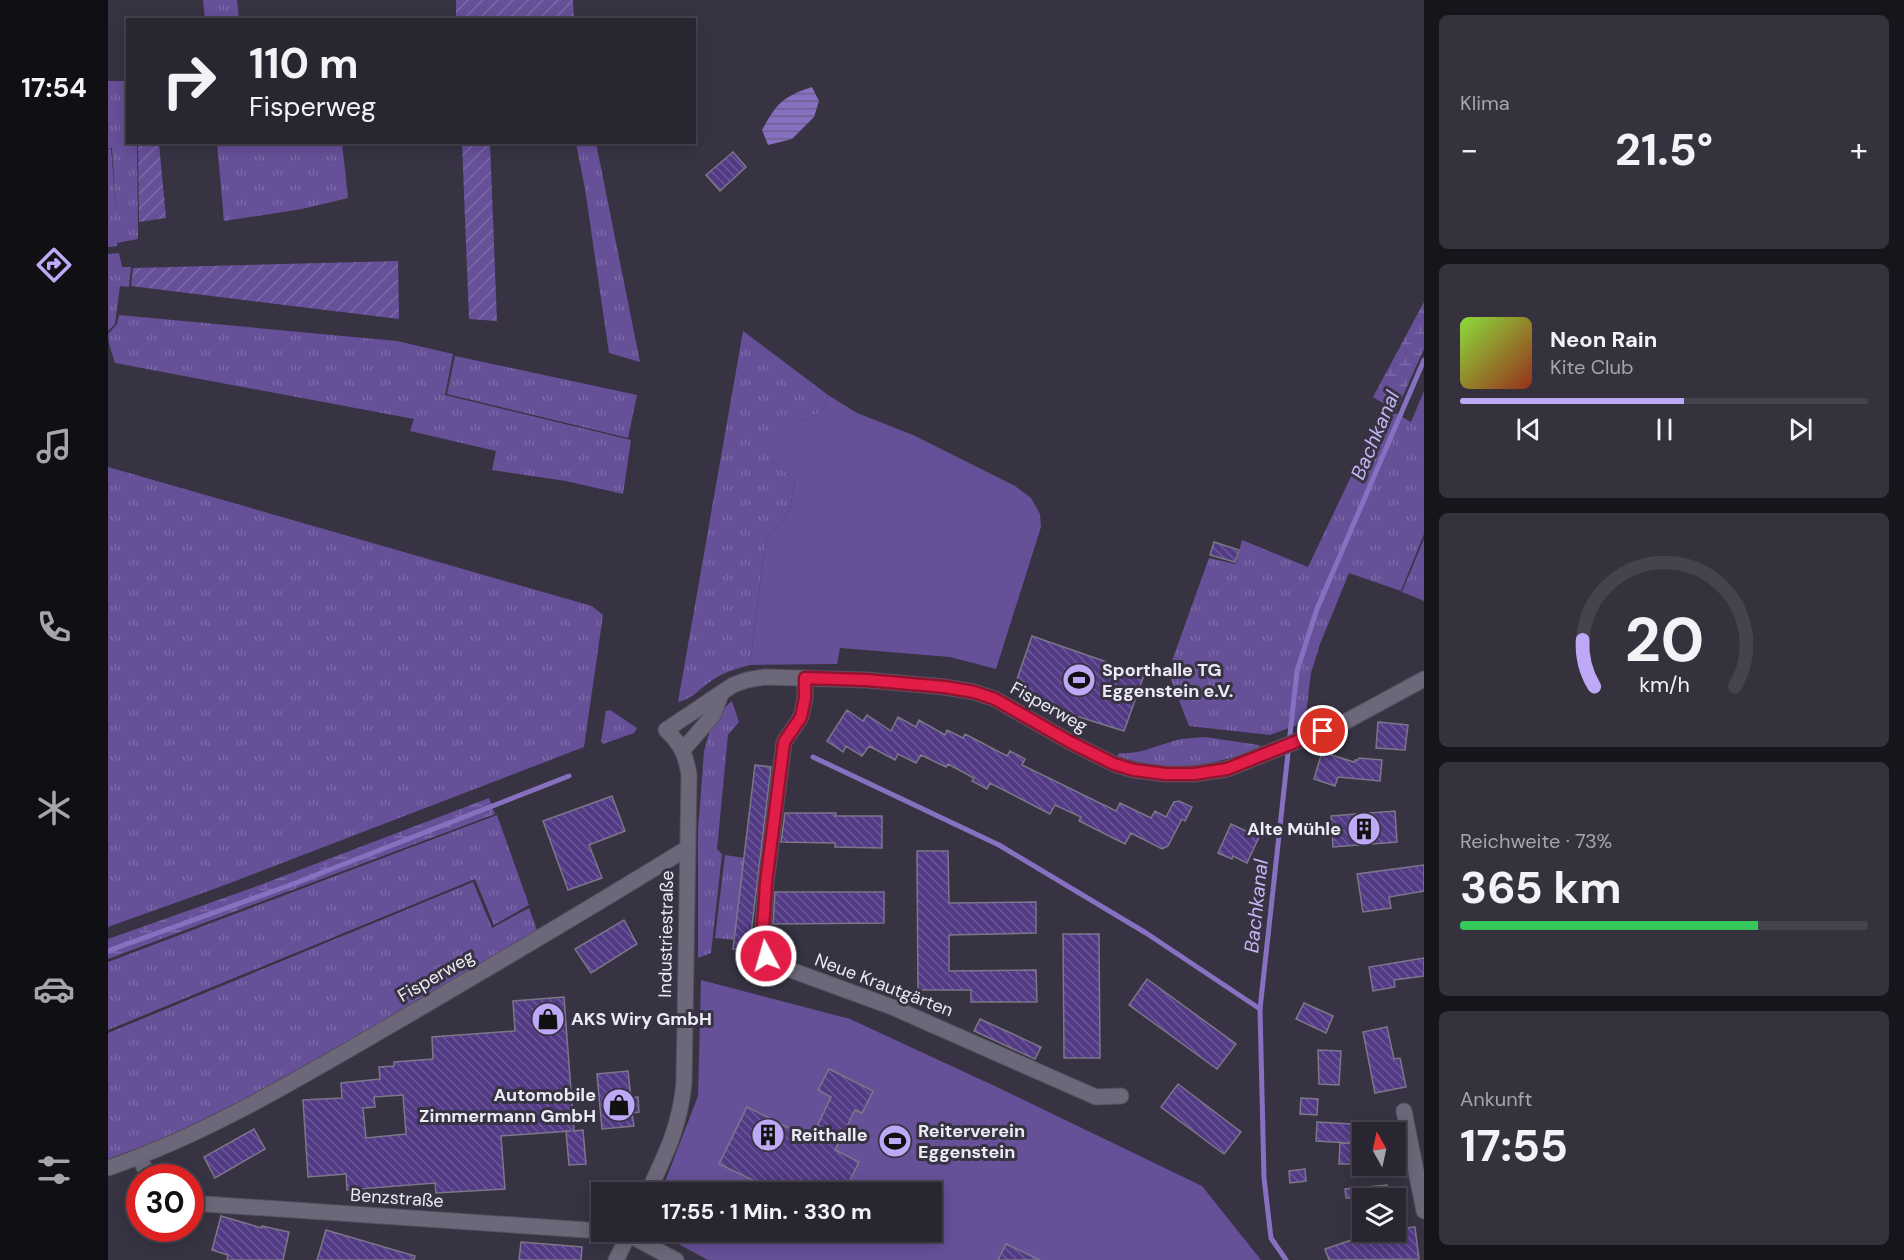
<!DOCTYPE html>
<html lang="de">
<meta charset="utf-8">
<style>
:root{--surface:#292632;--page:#35323e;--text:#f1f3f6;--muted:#a5a5ac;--line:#45434d;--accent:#bda9f5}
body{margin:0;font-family:"DM Sans",sans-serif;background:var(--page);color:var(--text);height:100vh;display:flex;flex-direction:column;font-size:22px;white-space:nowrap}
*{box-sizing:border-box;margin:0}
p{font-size:20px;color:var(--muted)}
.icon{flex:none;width:33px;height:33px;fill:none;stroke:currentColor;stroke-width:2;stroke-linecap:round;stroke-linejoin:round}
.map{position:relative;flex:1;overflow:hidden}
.sheet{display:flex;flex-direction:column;gap:15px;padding:15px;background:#17151c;width:480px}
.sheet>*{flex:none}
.guide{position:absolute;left:18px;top:18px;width:570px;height:126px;border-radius:0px;box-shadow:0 3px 15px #0003,0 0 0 2px var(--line);background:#292632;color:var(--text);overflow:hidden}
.needle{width:39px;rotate:351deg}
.fabs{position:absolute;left:1244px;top:1122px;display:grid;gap:12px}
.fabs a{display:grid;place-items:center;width:54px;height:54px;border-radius:0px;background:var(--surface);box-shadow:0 3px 15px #0003,0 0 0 2px var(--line);font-size:30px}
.speed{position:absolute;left:18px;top:1164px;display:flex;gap:12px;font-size:30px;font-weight:700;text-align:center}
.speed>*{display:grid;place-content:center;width:78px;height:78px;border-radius:50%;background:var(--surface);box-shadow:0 3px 15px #0003,0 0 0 2px var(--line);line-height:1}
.speed .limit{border:9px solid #d22;background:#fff;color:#111}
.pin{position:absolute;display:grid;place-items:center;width:51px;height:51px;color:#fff;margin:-26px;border:3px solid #fff;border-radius:50%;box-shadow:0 2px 6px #0007}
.me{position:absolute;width:66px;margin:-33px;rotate:354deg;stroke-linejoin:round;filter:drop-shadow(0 0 4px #0008)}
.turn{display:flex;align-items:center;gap:21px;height:126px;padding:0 24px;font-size:27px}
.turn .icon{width:78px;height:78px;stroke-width:2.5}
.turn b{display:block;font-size:42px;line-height:51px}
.big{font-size:45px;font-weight:700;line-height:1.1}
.sheet .tile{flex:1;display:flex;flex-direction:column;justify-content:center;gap:9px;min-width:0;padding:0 21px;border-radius:9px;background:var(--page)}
.sheet .dial{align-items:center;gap:0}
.dial svg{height:156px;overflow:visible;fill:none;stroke:var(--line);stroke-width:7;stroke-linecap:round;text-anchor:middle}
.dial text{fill:var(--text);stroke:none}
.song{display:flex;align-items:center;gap:18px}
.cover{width:72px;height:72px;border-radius:9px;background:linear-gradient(135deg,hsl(90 70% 55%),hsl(10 70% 35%))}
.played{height:6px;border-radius:3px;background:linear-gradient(90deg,var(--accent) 55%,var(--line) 55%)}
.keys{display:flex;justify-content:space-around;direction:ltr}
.heat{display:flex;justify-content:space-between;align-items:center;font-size:33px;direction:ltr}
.charge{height:9px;border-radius:4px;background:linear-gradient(90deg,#34c759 73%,var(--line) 0)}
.trip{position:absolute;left:483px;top:1182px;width:351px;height:60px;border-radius:0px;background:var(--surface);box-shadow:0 3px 15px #0003,0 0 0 2px var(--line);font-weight:700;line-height:60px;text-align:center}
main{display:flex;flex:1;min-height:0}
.tab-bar{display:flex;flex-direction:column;width:108px;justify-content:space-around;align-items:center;background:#100f14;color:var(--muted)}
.tab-bar .icon{width:42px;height:42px}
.tab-bar .on{color:var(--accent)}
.tab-bar b{font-size:27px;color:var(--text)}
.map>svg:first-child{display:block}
</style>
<main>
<nav class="tab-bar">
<b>17:54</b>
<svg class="icon on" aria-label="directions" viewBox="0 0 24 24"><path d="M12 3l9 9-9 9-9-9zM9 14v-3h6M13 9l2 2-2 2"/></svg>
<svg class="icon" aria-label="music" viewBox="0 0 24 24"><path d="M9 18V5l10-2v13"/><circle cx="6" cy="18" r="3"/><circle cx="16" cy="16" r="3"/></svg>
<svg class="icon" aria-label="phone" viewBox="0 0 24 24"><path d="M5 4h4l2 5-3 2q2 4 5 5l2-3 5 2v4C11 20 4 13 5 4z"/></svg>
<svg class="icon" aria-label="climate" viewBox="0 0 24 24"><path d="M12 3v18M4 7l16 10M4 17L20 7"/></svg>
<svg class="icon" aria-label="car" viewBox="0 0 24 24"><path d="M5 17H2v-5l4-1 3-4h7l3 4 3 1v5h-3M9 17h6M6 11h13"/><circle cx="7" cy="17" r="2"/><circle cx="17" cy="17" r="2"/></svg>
<svg class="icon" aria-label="filters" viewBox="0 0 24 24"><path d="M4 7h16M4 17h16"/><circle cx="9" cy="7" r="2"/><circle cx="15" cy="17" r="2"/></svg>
</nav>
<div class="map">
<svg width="1316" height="1260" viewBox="0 0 1316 1260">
<defs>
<pattern id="grass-tufts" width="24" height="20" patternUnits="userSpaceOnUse" patternTransform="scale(1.5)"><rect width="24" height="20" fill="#665098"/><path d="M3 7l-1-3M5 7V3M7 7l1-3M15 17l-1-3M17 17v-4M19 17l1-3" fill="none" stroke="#7c69a7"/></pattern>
<pattern id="wetland-marsh" width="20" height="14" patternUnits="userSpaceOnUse" patternTransform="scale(1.5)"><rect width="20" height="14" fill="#665098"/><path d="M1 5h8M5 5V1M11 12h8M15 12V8" fill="none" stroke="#7c69a7"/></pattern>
<pattern id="garden-furrows" width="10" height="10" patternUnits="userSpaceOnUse" patternTransform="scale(1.5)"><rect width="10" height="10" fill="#665098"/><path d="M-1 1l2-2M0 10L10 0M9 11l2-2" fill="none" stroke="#7c69a7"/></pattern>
<pattern id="water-rules" width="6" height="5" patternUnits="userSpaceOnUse" patternTransform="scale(1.5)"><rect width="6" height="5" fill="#8770c0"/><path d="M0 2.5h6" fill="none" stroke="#6d5f90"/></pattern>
<pattern id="building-back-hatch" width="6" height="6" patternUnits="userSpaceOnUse" patternTransform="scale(1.5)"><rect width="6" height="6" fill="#533a85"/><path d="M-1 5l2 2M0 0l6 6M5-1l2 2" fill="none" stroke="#6c5797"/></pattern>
</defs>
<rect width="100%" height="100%" fill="#373343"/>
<g fill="url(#grass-tufts)">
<path d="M 95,0 L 129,0 L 131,19 L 97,19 Z"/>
<path d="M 0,81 L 19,81 L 20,142 L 29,143 L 30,239 L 9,243 L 9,246 L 0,247 L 0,149 L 3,148 L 8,212 L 4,148 L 0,148 Z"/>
<path d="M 109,143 L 234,143 L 240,198 L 194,209 L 116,221 Z"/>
<path d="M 468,143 L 488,143 L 532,362 L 501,353 L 477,189 Z"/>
<path d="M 11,253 L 14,267 L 23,267 L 21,287 L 12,286 L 7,324 L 0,331 L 0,254 Z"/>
<path d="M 11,315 L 289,341 L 345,354 L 337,395 L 523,440 L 515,494 L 458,481 L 384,470 L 388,451 L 302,431 L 306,419 L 7,363 C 4,352 0,344 0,334 L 9,324 Z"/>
<path d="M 635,331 L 720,395 L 712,413 L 691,421 L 664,461 L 687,480 L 682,510 L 657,542 L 642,665 C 630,668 617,672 606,679 C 593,687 585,699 570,702 Z"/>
<path d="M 347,356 L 529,395 L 520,438 L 339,394 Z"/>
<path d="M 1316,391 L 1316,534 L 1293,591 L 1241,573 L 1212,644 L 1203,673 L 1197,722 L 1162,735 L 1081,726 L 1060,672 L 1101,558 L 1128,564 L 1134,540 L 1200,567 L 1276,407 L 1303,422 Z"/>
<path d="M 0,467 L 484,606 L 495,615 L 476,747 L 117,885 L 0,927 Z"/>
<path d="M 1316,539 L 1316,601 L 1294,592 Z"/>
<path d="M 624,701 L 631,722 L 620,735 L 609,849 L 614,854 L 603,953 L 590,958 L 590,831 L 596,751 L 602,730 L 613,711 Z"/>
<path d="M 502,710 L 529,728 L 526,733 L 495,744 L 493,741 L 498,711 Z"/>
<path d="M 1097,737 L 1151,745 L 1152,748 C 1118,761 1083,770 1046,765 C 1034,764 1021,759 1009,756 L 1011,753 C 1033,755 1051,744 1073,739 C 1081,738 1089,738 1097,737 Z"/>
<path d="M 389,815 L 421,905 L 386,925 L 367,879 L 0,1030 L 0,962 Z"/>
<path d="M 617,855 L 637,858 L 628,940 L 607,938 Z"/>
<path d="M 365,882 L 384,928 L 421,908 L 429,930 L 155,1092 L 63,1136 L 0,1159 L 0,1033 Z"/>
</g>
<g fill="url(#wetland-marsh)">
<path d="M 1316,302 L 1316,349 L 1288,411 L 1265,397 Z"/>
<path d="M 381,798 L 387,814 L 0,959 L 0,939 L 144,888 Z"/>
</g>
<g fill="#665098">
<path d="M 720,395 L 749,413 L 805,435 L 907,486 L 923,498 L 932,514 L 933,527 L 888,669 L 842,657 L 732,648 L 729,664 L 642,665 L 657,542 L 682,510 L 687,480 L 664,461 L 667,439 L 691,421 L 712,413 Z"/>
<path d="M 593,980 L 742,1019 L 891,1088 L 1094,1186 L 1153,1260 L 600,1260 L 548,1232 L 824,1232 L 824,1192 L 553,1192 L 590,1096 Z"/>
</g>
<g fill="url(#garden-furrows)">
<path d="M 348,0 L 465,0 L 466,19 L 348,19 Z"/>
<path d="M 30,143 L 51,143 L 58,218 L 31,222 Z"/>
<path d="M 354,143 L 382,143 L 389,321 L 361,319 Z"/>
<path d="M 290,261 L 291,319 L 23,286 L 25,268 Z"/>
</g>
<path fill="url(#water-rules)" d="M 704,87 L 711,101 L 706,117 L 684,139 L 660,145 L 654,130 C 669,103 674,97 704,87 Z"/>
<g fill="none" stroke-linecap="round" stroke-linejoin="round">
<g stroke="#8770c0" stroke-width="5">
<path d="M 705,757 L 891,845 L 1038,933 L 1152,1009"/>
<path d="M 0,951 L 185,884 L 461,776"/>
<path d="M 1178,1260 L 1163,1238 L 1156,1178 L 1152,1009 L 1189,671 L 1209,609 L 1316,360"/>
</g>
</g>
<g fill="url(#building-back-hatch)" stroke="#7b7789" stroke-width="1.5" fill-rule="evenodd">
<path d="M 625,152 L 638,167 L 612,191 L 598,175 Z"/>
<path d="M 1106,542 L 1131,550 L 1127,562 L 1102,555 Z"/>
<path d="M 924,636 L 1036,675 L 1016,731 L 920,701 L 923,691 L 907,685 Z"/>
<path d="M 739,710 L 755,721 L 759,715 L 783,731 L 790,717 L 808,727 L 811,720 L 837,735 L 839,730 L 855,738 L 857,734 L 899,756 L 902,751 L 917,759 L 914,765 L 1008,811 L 1012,803 L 1043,818 L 1047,811 L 1058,817 L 1066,802 L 1071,801 L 1084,807 L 1077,821 L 1074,819 L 1060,846 L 1054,849 L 1023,833 L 1017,844 L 971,821 L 973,817 L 947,805 L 942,814 L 882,783 L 879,789 L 864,781 L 866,778 L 840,764 L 838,767 L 813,755 L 808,763 L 790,754 L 787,760 L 761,746 L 754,756 L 738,746 L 735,752 L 719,741 Z"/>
<path d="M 1270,722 L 1300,725 L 1297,750 L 1268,748 Z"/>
<path d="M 1214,752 L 1246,762 L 1247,760 L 1250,760 L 1251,758 L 1274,760 L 1272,781 L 1230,777 L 1227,786 L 1206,779 Z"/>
<path d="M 647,765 L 663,767 L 641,951 L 625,949 Z"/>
<path d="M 504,796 L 517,831 L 481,845 L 494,878 L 460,890 L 435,821 Z"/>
<path d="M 1287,811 L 1289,842 L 1225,847 L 1223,816 Z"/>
<path d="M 677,813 L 728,813 L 727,816 L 774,816 L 774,848 L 727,847 L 727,843 L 673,842 Z"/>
<path d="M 1123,824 L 1151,837 L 1139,863 L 1125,856 L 1124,859 L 1110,853 Z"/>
<path d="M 809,851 L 840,851 L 841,903 L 928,902 L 928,933 L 841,935 L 841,971 L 928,970 L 929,1002 L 863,1002 L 863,990 L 810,990 Z"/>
<path d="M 1316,865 L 1316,891 L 1281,897 L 1283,908 L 1255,912 L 1249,874 Z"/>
<path d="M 667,892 L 776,892 L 776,923 L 665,924 Z"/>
<path d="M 516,920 L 529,944 L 483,973 L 467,949 Z"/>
<path d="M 955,934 L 991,934 L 992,1058 L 956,1058 Z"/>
<path d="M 1316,958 L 1316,976 L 1286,980 L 1287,987 L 1265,991 L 1261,967 Z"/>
<path d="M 1039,979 L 1128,1044 L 1109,1069 L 1021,1005 Z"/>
<path d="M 456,997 L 466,1131 L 475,1130 L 478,1164 L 461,1165 L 458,1131 L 463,1131 L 393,1136 L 397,1189 L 328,1193 L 327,1183 L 239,1190 L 238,1174 L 200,1177 L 195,1100 L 234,1098 L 233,1083 L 272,1079 L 271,1067 L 286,1066 L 286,1062 L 325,1059 L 324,1037 L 407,1031 L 405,1001 ZM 295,1095 L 298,1134 L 258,1138 L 255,1108 L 267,1107 L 266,1097 Z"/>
<path d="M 1196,1003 L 1225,1016 L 1218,1033 L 1188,1019 Z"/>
<path d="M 872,1019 L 933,1047 L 927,1059 L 866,1031 Z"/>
<path d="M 1279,1027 L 1286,1059 L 1292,1058 L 1298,1087 L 1267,1093 L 1255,1032 Z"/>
<path d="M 1210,1050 L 1233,1051 L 1231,1085 L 1211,1084 Z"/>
<path d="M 721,1069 L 765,1091 L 754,1113 L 747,1110 L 727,1150 L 751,1162 L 736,1192 L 670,1192 L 611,1164 L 639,1107 L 703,1139 L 723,1097 L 710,1090 Z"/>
<path d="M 520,1071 L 523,1098 L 530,1097 L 531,1112 L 524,1113 L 526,1126 L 494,1129 L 489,1074 Z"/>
<path d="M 1070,1084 L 1133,1132 L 1116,1154 L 1053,1107 Z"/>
<path d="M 1193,1098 L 1210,1099 L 1209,1115 L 1192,1114 Z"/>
<path d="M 1209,1122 L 1244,1124 L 1242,1143 L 1208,1141 Z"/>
<path d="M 146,1129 L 157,1149 L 107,1178 L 96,1157 Z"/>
<path d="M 1232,1143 L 1254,1144 L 1254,1164 L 1231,1164 Z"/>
<path d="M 1197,1169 L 1198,1181 L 1182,1183 L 1181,1171 Z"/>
<path d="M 1279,1185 L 1280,1198 L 1238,1198 L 1237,1189 Z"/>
<path d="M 113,1216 L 154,1228 L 154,1226 L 181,1232 L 175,1260 L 119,1260 L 120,1255 L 104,1250 Z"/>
<path d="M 1307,1227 L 1311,1259 L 1221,1260 L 1217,1249 L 1255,1236 L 1255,1232 L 1287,1232 L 1287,1229 Z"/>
<path d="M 218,1230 L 307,1256 L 306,1260 L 209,1260 Z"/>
<path d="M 413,1242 L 474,1247 L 473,1260 L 411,1260 Z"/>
<path d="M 898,1244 L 932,1260 L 890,1260 Z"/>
</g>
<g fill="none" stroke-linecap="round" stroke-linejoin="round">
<g stroke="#54515e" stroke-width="17">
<g id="minor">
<path d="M 697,678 L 697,698 L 693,717 L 676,742 L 658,883 L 654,942 L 658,956 L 669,965 L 784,1007 L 988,1097 L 1013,1096"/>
<path d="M 575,750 L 605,715 L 613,694"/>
<path d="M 1296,1111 L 1316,1211"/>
<path d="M 31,1158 L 42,1178"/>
<path d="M 0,1168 C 99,1134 188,1080 278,1028 C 379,969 479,910 578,849"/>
<path d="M 540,1192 C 558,1154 572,1126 576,1083 L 581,775 C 578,755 573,744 558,730 L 625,685 L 639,680 L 657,677 L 758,680 L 837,687 L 866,692 L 887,699 L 962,742 L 1006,764 L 1026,770 L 1057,774 L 1086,774 L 1119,769 L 1235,723 L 1316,679"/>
<path d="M 82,1203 L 494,1231"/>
<path d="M 506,1232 L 521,1235 L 568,1260"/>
<path d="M 508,1260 L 522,1232"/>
</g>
</g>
<use href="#minor" stroke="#6c6879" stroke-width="15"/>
</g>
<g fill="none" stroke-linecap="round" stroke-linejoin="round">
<g stroke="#92132f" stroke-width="15">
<path id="route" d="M 658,956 L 654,942 L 658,883 L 676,742 L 693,717 L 697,698 L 697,678 L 758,680 L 837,687 L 866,692 L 887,699 L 962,742 L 1006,764 L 1026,770 L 1058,774 L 1086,774 L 1119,769 L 1215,731"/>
</g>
<use href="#route" stroke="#e11d48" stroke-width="10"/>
</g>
<defs>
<g id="stadium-disc" transform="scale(1.725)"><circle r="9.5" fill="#bda9f5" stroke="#373343"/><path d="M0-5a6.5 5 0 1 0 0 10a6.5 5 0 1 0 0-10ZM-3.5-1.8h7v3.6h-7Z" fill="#111"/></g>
<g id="building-disc" transform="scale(1.725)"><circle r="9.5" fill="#bda9f5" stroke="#373343"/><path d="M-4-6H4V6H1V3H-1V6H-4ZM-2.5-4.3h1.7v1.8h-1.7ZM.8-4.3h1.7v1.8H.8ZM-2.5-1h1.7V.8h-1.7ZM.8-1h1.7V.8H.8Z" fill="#111"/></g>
<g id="shop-disc" transform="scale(1.725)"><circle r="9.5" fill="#bda9f5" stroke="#373343"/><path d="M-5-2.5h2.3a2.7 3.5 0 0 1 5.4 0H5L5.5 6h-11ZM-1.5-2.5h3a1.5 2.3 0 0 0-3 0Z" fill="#111"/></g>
</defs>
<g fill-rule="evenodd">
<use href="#stadium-disc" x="971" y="680"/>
<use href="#building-disc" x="1256" y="829"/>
<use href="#shop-disc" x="440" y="1019"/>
<use href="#shop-disc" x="511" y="1105"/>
<use href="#building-disc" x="660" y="1135"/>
<use href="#stadium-disc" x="787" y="1141"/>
</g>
<g text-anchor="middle" stroke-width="6" stroke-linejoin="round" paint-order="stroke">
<g font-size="18" font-weight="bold" fill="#eceaf4" stroke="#373343" text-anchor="start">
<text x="994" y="676">Sporthalle TG<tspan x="994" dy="21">Eggenstein e.V.</tspan></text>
<text x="1233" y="835" text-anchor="end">Alte Mühle</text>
<text x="463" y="1025">AKS Wiry GmbH</text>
<text x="488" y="1101" text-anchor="end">Automobile<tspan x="488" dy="21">Zimmermann GmbH</tspan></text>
<text x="810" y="1137">Reiterverein<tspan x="810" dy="21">Eggenstein</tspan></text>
<text x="683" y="1141">Reithalle</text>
</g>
<g font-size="18" fill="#eceaf4" stroke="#373343">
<text transform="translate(941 707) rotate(29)" y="6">Fisperweg</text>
<text transform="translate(558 934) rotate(-89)" y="6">Industriestraße</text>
<text transform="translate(328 976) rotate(-30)" y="6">Fisperweg</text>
<text transform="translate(776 985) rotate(21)" y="6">Neue Krautgärten</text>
<text transform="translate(289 1198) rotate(4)" y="6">Benzstraße</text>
</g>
<g font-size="20" font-style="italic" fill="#c5b5f5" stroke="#373343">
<text transform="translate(1267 435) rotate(-67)" y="7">Bachkanal</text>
<text transform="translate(1148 906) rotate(-84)" y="7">Bachkanal</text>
</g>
</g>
</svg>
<div class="fabs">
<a><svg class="needle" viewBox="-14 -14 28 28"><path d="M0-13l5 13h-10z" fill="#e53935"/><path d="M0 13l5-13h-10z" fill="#a5a5ac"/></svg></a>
<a><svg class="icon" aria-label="layers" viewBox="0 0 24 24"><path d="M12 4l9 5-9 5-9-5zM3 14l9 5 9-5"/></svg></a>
</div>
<div class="speed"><div class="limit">30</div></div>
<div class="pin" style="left:1215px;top:731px;background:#d93025"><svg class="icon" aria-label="arrive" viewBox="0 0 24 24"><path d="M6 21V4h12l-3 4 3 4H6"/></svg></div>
<svg class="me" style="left:658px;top:956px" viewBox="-20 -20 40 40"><circle r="17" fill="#e11d48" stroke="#fff" stroke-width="3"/><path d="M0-11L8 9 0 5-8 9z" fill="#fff"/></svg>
<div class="trip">17:55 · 1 Min. · 330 m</div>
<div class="guide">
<div class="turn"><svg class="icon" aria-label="right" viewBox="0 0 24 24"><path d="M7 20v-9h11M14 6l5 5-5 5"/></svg><div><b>110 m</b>Fisperweg</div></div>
</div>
</div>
<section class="sheet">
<div class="tile"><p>Klima</p>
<div class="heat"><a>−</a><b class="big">21.5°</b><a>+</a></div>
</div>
<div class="tile">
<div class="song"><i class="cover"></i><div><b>Neon Rain</b><p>Kite Club</p></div></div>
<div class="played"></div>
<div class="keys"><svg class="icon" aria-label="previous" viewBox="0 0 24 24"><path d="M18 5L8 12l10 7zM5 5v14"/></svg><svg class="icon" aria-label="pause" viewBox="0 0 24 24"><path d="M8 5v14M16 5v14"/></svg><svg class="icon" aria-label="next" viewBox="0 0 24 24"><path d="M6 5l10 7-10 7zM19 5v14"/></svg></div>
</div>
<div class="tile dial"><svg viewBox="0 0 100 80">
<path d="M14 69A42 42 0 1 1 86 69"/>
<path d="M14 69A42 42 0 0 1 8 45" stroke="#bda9f5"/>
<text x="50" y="56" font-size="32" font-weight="700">20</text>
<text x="50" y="72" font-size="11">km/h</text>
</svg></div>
<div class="tile"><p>Reichweite · 73%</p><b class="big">365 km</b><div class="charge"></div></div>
<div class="tile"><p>Ankunft</p><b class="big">17:55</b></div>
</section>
</main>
